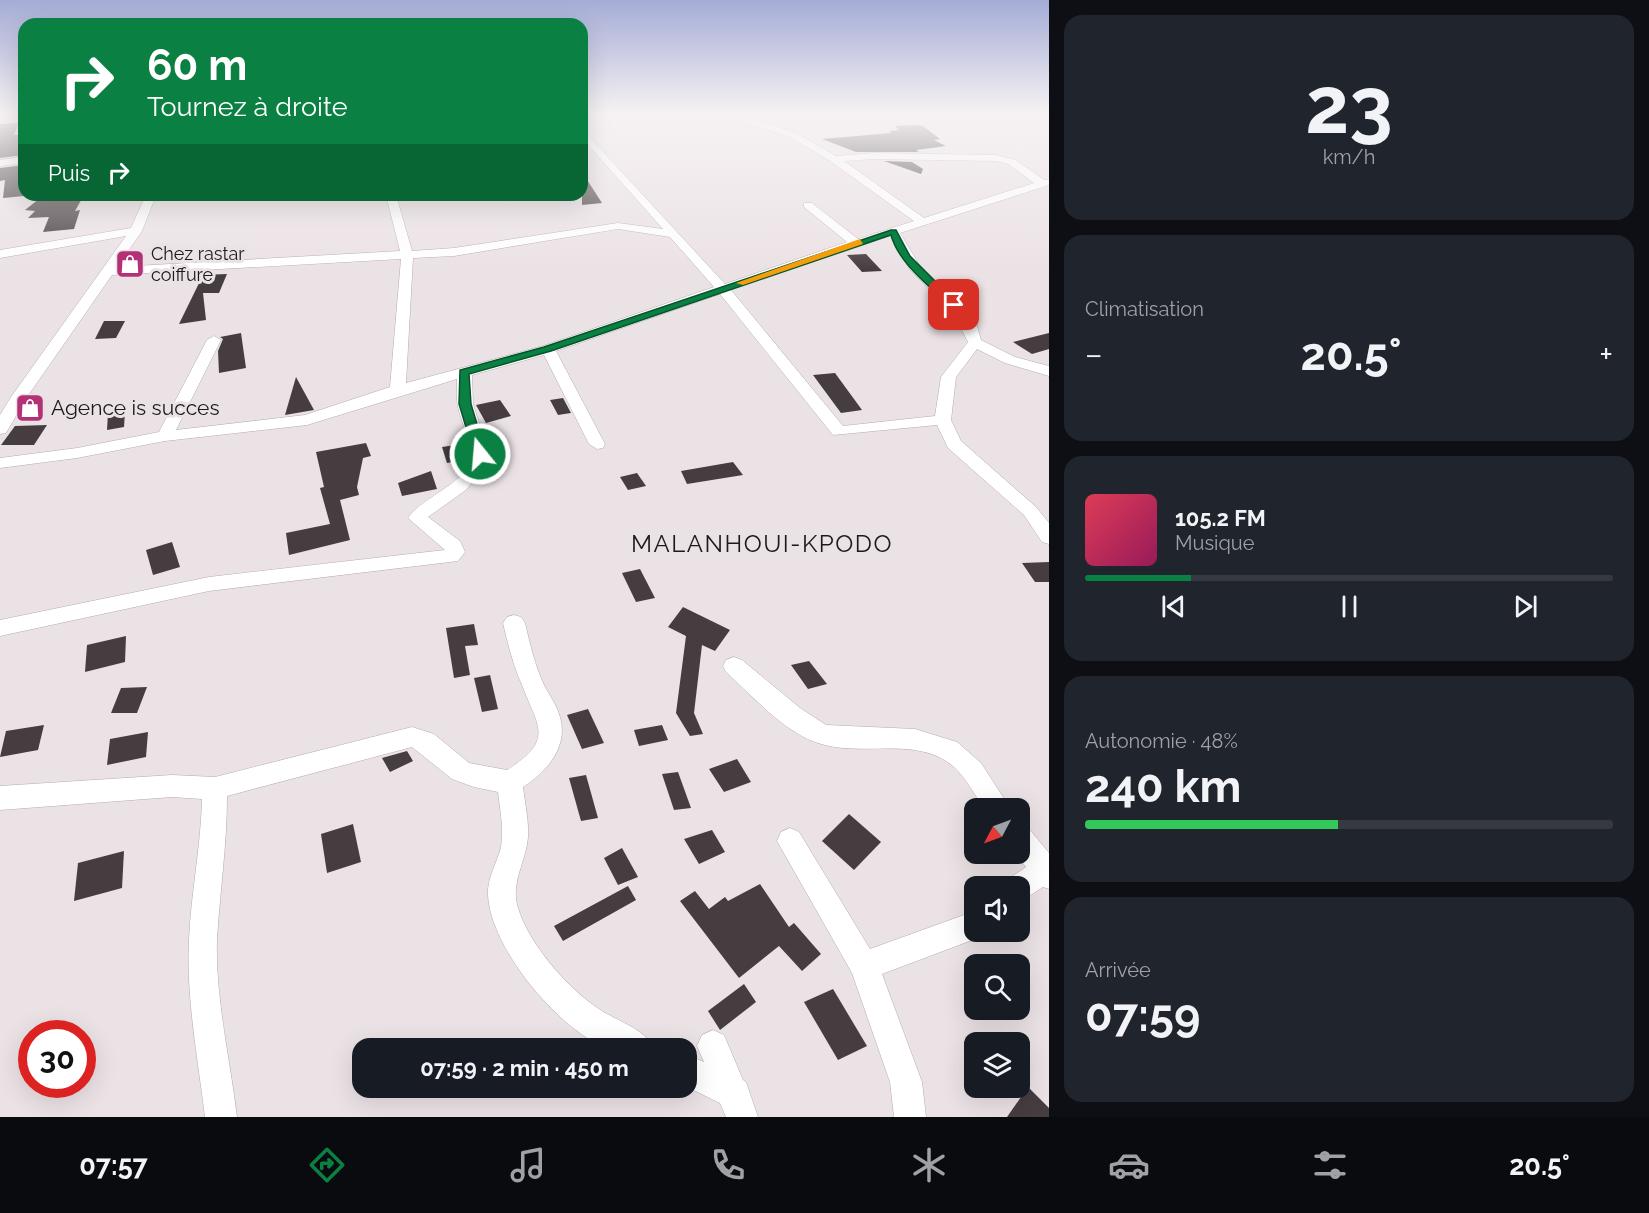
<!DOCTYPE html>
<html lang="fr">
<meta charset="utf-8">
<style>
:root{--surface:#171b24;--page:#20242c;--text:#f1f3f6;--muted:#9ea1a6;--line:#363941;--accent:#0b8043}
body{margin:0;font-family:Raleway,sans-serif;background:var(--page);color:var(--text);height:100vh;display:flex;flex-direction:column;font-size:22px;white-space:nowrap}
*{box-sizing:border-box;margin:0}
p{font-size:20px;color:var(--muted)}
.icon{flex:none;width:33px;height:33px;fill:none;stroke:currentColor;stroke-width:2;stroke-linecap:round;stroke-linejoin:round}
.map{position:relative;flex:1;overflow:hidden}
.side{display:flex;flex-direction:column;gap:15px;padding:15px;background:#0d0f14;width:600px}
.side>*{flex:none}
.banner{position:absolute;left:18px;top:18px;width:570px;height:183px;border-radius:18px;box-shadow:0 6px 24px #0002;background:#0b8043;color:#fff;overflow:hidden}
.needle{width:39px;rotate:229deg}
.fabs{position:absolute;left:964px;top:798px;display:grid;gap:12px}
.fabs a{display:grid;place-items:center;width:66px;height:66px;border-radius:12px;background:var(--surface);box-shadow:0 6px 24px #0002;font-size:30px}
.speed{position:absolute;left:18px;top:1020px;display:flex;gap:12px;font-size:30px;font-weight:700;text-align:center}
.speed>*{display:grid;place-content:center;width:78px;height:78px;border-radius:50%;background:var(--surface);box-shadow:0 6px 24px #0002;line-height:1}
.speed .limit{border:9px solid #d22;background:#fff;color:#111}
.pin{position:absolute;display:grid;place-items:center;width:51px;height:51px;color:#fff;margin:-26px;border-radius:12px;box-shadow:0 3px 9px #0006}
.me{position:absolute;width:66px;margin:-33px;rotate:343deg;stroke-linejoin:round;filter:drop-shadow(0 0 4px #0008)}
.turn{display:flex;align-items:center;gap:21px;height:126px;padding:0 30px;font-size:27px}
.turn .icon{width:78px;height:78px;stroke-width:2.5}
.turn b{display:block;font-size:42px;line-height:51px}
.then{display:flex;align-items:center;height:57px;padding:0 30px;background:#0003;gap:12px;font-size:22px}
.big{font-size:45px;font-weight:700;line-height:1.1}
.side .widget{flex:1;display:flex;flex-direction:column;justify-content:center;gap:9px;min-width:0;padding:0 21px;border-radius:18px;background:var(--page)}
.side .dial{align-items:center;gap:0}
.dial b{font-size:78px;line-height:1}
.song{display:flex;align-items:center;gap:18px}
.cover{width:72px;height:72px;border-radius:9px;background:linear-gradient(135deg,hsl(350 70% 55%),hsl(330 70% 35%))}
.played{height:6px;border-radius:3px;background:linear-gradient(90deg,var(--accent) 20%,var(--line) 20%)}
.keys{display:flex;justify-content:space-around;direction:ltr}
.heat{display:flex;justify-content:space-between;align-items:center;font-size:33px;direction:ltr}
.charge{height:9px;border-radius:4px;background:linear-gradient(90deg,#34c759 48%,var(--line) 0)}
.trip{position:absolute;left:352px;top:1038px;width:345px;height:60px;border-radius:18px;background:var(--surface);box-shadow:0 6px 24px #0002;font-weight:700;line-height:60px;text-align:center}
.dock{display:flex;height:96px;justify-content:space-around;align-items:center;background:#090b0e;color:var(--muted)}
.dock .icon{width:42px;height:42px}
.dock .active{color:var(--accent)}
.dock b{font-size:27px;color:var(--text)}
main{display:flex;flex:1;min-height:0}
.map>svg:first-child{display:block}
</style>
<main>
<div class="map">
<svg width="1049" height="1117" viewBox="0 0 1049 1117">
<rect width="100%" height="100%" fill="#ebe2e5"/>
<g fill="#453d40">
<path d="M 19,123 L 14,135 L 24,134 L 24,155 L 0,158 L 0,124 Z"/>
<path d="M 915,125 L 923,126 L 940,139 L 934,140 L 946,146 L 916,150 L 919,152 L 856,152 L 822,139 L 891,133 L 889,131 L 899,130 L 895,126 Z"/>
<path d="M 884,161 L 912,162 L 923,169 L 921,174 Z"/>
<path d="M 24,165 L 24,196 L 3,198 L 5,180 L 0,181 L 0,168 Z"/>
<path d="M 582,172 L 602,203 L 582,205 Z"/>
<path d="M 44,195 L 84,195 L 75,211 L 80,210 L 74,229 L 43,232 L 49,217 L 28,218 L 35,211 L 25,210 Z"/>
<path d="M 866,254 L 882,271 L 862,272 L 847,255 Z"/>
<path d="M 227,274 L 219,293 L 203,293 L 206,320 L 179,324 L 203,275 Z"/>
<path d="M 104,321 L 125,321 L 116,338 L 95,339 Z"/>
<path d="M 241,333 L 246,368 L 219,373 L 218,351 L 223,339 L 220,337 Z"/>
<path d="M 1049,333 L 1049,349 L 1032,354 L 1013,342 Z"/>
<path d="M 835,373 L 862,410 L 841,413 L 813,375 Z"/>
<path d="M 296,377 L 314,410 L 285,415 Z"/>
<path d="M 563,398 L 571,413 L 558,415 L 550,400 Z"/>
<path d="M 500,400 L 511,416 L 486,423 L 476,405 Z"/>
<path d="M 125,411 L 124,427 L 107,430 L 108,413 Z"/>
<path d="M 47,425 L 34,445 L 1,445 L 15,426 Z"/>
<path d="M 366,443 L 371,456 L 363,458 L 357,487 L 359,495 L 340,500 L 350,540 L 289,555 L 286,533 L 330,524 L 320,488 L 324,487 L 316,452 Z"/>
<path d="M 462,444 L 468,459 L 447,463 L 442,447 Z"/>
<path d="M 733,462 L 743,475 L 687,484 L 681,471 Z"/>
<path d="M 431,471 L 437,489 L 402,496 L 398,483 Z"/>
<path d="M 637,473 L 646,486 L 628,490 L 620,477 Z"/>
<path d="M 172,542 L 180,567 L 153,575 L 146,550 Z"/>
<path d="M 1049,562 L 1049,582 L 1035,582 L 1022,563 Z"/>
<path d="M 640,569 L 655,598 L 636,602 L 622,573 Z"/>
<path d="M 683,607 L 730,630 L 715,651 L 702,645 L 694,713 L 703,734 L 690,736 L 676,713 L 686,636 L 668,627 Z"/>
<path d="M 474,624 L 478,645 L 465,646 L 470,675 L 454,678 L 446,628 Z"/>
<path d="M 126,636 L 125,662 L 85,672 L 87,645 Z"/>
<path d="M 809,661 L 827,684 L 808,689 L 791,665 Z"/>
<path d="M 490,675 L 498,709 L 482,712 L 474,678 Z"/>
<path d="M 147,687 L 137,713 L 111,713 L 121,688 Z"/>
<path d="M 588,709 L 604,743 L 582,749 L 567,715 Z"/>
<path d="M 44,725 L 38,750 L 0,757 L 6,731 Z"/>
<path d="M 662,725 L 668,740 L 639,746 L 634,730 Z"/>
<path d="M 148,732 L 146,757 L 107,765 L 110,739 Z"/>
<path d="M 407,751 L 413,761 L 390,772 L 382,758 Z"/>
<path d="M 737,759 L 751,782 L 724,792 L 709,769 Z"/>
<path d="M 678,772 L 691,808 L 674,810 L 662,774 Z"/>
<path d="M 586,775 L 598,818 L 581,821 L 569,778 Z"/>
<path d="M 849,814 L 881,842 L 854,870 L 822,841 Z"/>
<path d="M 353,824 L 361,862 L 327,873 L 321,834 Z"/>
<path d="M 712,830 L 725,852 L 699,864 L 684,839 Z"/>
<path d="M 622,848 L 638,877 L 618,885 L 604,858 Z"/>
<path d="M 124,851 L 122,888 L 74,901 L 78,863 Z"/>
<path d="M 760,884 L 789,927 L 794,923 L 821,954 L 802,971 L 779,946 L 739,978 L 680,901 L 695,891 L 709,909 L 725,897 L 728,901 Z"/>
<path d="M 628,886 L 636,900 L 563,941 L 554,926 Z"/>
<path d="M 744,984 L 756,1002 L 720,1030 L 708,1011 Z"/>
<path d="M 833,989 L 867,1046 L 838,1060 L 804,1002 Z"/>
<path d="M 1028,1087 L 1049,1108 L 1049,1117 L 1007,1117 Z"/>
</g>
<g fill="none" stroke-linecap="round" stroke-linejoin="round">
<g stroke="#b4acaf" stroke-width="1">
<g id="minor">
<path d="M 740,114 L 798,134 L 836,156 L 873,153 L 996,155 L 1016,160 L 1044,180 L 1049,179 L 1049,185 L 900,233 L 920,266 L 974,316 L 981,340 L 1015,357 L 1049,366 L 1049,376 L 1005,363 L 977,349 L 956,377 L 951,420 L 961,441 L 1036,507 L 1049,523 L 1049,544 L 1042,542 L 1024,515 L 948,448 L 937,425 L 833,435 L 720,294 L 556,351 L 605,444 L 603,448 L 597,449 L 589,444 L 544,355 L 472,375 L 473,404 L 489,454 L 484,468 L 466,490 L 428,517 L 460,541 L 465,552 L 458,561 L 209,591 L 0,636 L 0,620 L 209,577 L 445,550 L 408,518 C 421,497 474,481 471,452 C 470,437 461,422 458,407 C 456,398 457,388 457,379 L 307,425 L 165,441 L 77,458 L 0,468 L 0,458 L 77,448 L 159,432 L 207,340 L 214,336 L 221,340 L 176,430 L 305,415 L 390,387 L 401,259 L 112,275 L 27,397 L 6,433 L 0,434 L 0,415 L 11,397 L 126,236 L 0,258 L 0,250 L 131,228 L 146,195 L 156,195 L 142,231 L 117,267 L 400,251 L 386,195 L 396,195 L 412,251 L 454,248 L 618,223 L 663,229 L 582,138 L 582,129 L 725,284 L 847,242 L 804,207 L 804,203 L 812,203 L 858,239 L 914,221 L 830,161 L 792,138 L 733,118 L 582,121 L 582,115 ZM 873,159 L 996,161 L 1008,164 L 1034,183 L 924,218 L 844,161 ZM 618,229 L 670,237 L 714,287 L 543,346 L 406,383 L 413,258 L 454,256 ZM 890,236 L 911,271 L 962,320 L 962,330 L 968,342 L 941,377 L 935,416 L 843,426 L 731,290 Z"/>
<path d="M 24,157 L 24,163 L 0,166 L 0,160 Z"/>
<path d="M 514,615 L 521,617 L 525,623 C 530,644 535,666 544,685 C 549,695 556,704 559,714 C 570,745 548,771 523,787 C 525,804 529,821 528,837 C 526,862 510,883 518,908 C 529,944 566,986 596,1007 C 613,1020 647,1029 653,1048 C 639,1048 616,1053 603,1047 C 556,1025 491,949 488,895 C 487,878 497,863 501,847 C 504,828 500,810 498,792 L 474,787 L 452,779 L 412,747 L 227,796 C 227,844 220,891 217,939 C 215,997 230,1059 237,1117 L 205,1117 C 198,1059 186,998 189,940 C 191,893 201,846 202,799 L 172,797 L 0,810 L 0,786 L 172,775 L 215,777 L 412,727 L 434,734 L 469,763 L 507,770 C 555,740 538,727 522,685 C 513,665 508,644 503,623 L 507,617 Z"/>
<path d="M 734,657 L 742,660 L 800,708 L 826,725 L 915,729 L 957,742 L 981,763 L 1010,808 L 984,808 C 975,795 966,778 954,767 C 919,736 867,756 825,745 C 787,736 755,698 726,672 L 723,666 L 726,660 Z"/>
<path d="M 1020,825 L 1029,829 L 1049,853 L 1049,889 L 1043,887 L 1020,902 L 1020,886 L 1007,886 L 1010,878 L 1026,867 L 1016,854 L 1020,854 Z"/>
<path d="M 790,828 L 799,832 L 870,949 L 975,911 L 975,932 L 986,932 L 975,939 L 882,974 L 922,1082 L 926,1117 L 894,1117 L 890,1082 L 852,973 L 777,841 L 781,832 Z"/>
<path d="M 713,1030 L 724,1035 L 743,1080 L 746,1082 L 758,1117 L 726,1117 L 720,1103 L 687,1087 L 687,1055 L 704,1062 L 697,1046 L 702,1035 Z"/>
</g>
</g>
<use href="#minor" fill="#fff" fill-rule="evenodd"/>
</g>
<linearGradient id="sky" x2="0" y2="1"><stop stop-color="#a5acd6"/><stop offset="0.42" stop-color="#f6f2f3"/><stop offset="1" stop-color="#f6f2f3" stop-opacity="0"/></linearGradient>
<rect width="1049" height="270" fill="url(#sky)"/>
<path fill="#0b8043" stroke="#07532c" stroke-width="1.5" d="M 891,230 L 896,230 L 910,256 L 957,303 L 957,307 L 951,307 C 930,286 899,264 891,235 L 551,351 L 469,374 L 471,404 L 486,454 L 480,458 L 474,454 L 459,404 L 460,370 L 544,347 Z"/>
<path fill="#f59e0b" d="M 860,239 L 863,244 L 743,285 L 736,283 Z"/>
<defs>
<g id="shop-square" transform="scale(1.5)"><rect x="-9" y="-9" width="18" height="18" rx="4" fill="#b53176" stroke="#ebe2e5"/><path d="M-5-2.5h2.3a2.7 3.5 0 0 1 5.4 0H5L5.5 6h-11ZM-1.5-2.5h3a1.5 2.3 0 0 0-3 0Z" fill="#fff"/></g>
</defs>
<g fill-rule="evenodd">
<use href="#shop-square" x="130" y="264"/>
<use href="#shop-square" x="30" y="408"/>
</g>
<g text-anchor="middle" stroke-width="6" stroke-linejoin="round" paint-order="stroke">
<g font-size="18" fill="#1d1a1b" stroke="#ebe2e5" text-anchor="start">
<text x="151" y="260">Chez rastar<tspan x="151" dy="21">coiffure</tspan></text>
</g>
<g font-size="21" fill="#1d1a1b" stroke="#ebe2e5" text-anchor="start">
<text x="51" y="415">Agence is succes</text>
</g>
<g font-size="24" letter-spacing="1.5" fill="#1d1a1b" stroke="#ebe2e5">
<text x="762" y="552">MALANHOUI-KPODO</text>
</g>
</g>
</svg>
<div class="fabs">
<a><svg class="needle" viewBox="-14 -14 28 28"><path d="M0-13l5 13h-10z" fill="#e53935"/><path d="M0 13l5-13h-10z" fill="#9ea1a6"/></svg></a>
<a><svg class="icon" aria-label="sound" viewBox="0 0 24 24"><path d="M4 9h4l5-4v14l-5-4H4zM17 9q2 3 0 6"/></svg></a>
<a><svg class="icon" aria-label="search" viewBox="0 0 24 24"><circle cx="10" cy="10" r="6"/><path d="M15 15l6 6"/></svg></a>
<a><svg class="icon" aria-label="layers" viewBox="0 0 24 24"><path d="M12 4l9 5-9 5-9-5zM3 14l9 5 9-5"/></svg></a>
</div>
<div class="speed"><div class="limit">30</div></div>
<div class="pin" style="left:954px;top:305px;background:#d93025"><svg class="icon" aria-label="arrive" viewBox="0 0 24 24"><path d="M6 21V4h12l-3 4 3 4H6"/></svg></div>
<svg class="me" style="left:480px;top:454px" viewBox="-20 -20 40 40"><circle r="17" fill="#0b8043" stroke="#fff" stroke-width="3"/><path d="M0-11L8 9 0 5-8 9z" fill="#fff"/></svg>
<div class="trip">07:59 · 2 min · 450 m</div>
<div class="banner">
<div class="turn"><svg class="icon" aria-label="right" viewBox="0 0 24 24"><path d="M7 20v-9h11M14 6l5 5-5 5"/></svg><div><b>60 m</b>Tournez à droite</div></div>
<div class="then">Puis<svg class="icon" aria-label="right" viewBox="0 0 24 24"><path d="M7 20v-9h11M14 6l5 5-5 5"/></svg></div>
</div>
</div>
<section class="side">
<div class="widget dial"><b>23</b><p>km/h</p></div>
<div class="widget"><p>Climatisation</p>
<div class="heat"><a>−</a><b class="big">20.5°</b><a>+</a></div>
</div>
<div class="widget">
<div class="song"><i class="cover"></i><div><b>105.2 FM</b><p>Musique</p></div></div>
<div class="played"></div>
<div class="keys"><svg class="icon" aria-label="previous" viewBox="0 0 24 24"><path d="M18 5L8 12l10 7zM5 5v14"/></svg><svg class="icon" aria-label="pause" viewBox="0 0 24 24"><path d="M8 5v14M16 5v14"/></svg><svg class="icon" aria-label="next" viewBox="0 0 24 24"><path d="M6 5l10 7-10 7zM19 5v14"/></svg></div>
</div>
<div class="widget"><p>Autonomie · 48%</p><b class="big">240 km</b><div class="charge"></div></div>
<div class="widget"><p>Arrivée</p><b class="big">07:59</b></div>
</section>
</main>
<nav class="dock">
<b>07:57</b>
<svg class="icon active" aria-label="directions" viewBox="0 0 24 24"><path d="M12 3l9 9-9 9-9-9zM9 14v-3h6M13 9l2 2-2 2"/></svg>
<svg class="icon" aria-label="music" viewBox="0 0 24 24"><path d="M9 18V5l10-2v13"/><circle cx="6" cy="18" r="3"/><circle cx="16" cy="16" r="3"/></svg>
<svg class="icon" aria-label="phone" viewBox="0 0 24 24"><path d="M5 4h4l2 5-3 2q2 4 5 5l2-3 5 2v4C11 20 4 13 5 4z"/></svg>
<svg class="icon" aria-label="climate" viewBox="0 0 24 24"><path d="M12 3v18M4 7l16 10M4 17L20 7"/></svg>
<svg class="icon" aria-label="car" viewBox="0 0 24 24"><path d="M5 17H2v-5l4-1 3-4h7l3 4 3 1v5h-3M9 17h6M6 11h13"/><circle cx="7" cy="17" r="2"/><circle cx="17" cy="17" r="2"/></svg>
<svg class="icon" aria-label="filters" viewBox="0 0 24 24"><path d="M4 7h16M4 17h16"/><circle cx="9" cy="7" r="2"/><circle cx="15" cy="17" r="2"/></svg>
<b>20.5°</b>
</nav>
